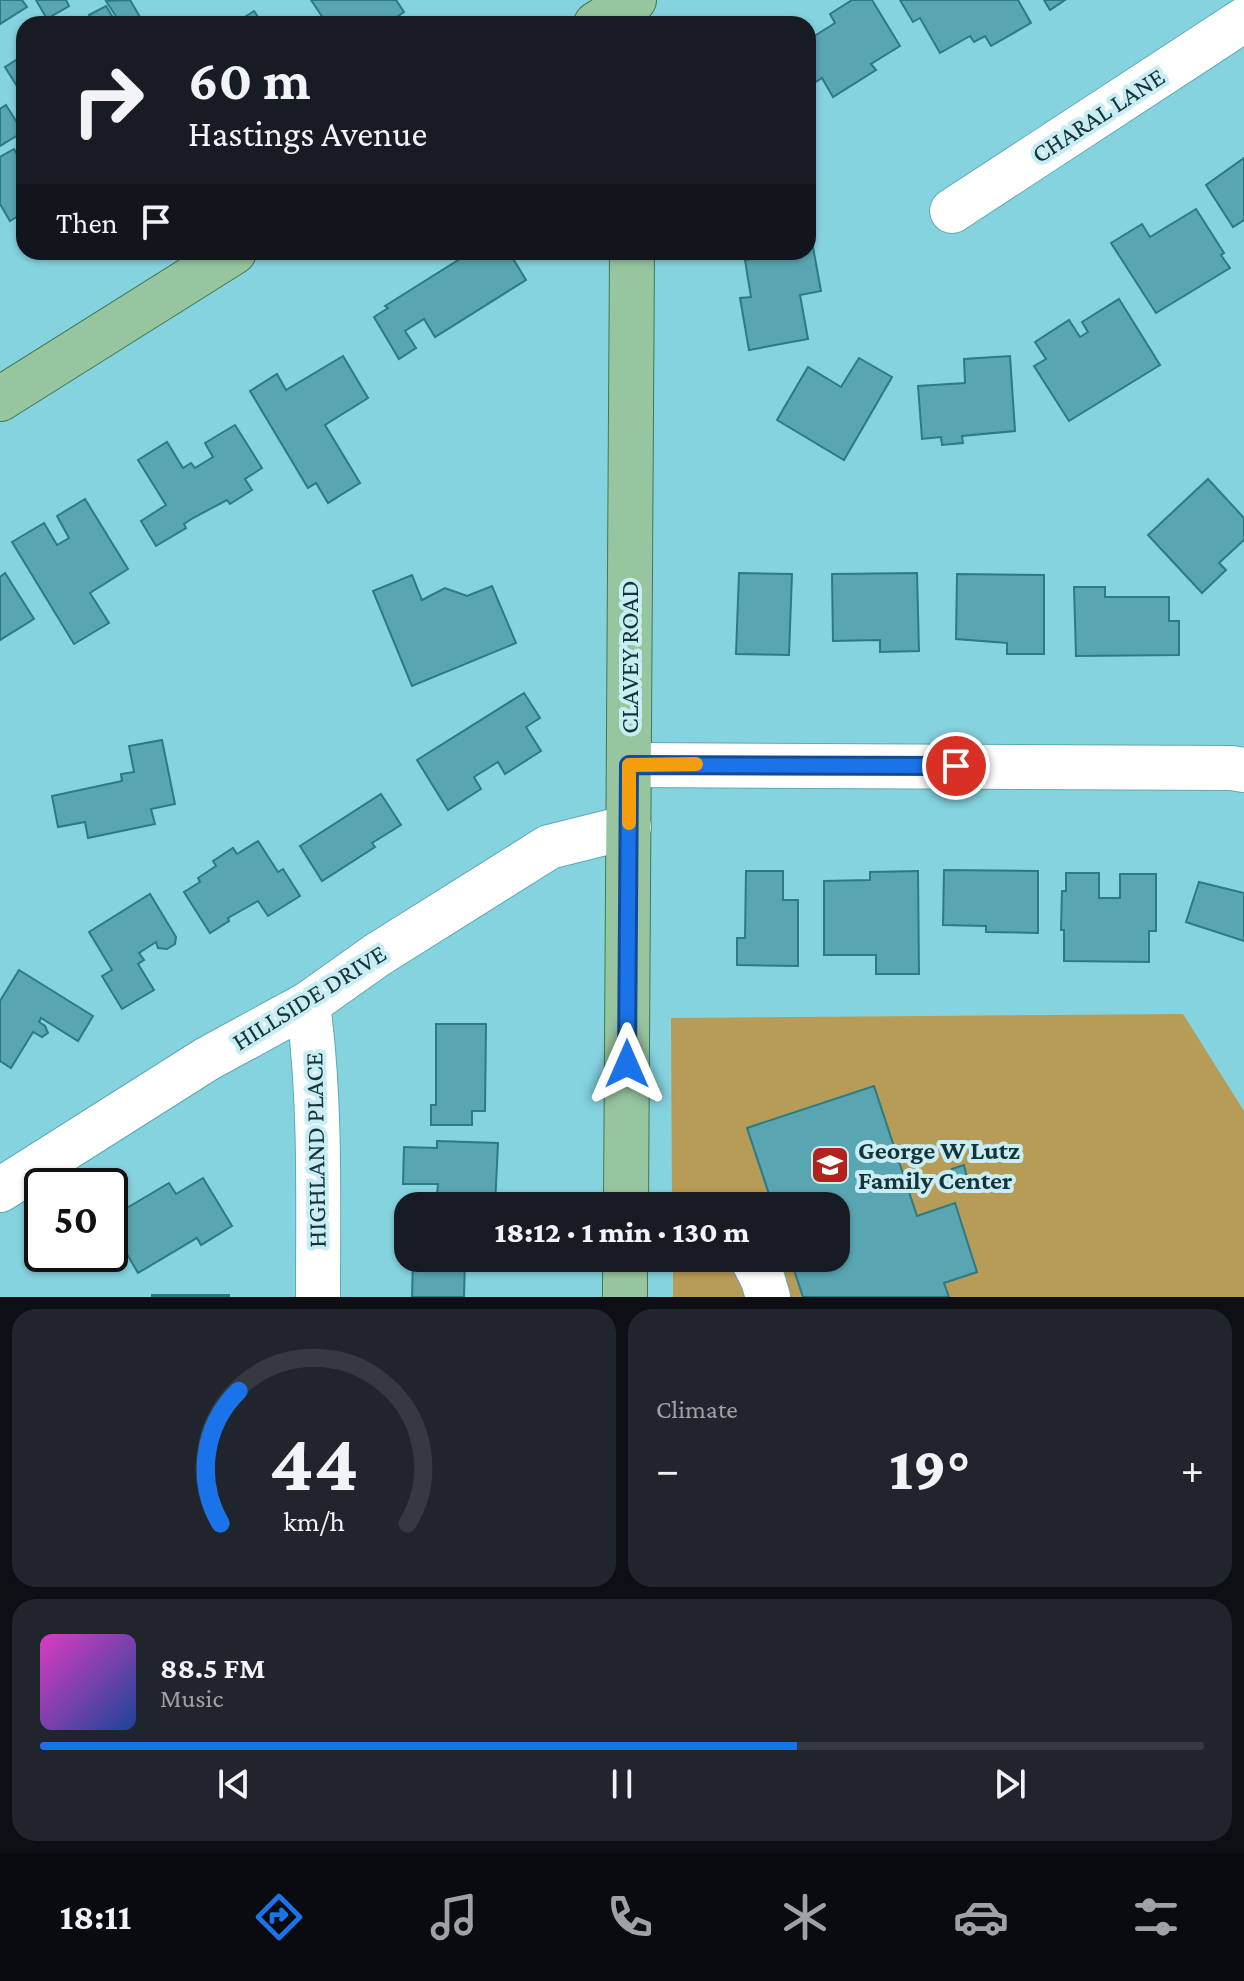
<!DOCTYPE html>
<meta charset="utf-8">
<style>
:root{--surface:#171b24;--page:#20242c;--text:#f1f3f6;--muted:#9ea1a6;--line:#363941;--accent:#1a73e8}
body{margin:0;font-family:"Crimson Pro",serif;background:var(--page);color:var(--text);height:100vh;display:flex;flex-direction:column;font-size:30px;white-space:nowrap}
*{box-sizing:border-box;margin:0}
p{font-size:26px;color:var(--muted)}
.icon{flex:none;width:44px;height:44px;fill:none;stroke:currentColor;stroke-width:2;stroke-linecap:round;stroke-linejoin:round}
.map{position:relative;height:1297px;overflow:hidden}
.panel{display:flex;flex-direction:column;gap:12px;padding:12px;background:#0d0f14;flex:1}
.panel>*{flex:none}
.top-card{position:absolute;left:16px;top:16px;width:800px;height:244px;border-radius:24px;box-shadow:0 2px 6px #0004;background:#171b24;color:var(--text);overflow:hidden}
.speed{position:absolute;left:24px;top:1168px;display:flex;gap:16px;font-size:40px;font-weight:700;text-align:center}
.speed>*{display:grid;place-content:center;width:104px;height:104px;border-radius:50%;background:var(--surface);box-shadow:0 2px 6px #0004;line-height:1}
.speed .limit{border:4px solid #111;border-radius:12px;background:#fff;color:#111}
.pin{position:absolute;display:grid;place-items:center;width:68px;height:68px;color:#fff;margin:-34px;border:4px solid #fff;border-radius:50%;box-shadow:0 2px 8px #0007}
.me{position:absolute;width:88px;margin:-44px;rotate:0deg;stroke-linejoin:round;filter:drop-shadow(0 0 6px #0008)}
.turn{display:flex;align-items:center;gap:28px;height:168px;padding:0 40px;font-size:36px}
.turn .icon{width:104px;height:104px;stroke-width:2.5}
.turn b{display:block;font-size:56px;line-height:68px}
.then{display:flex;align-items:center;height:76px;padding:0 40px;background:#0003;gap:16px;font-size:30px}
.big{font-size:60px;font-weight:800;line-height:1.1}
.panel .card{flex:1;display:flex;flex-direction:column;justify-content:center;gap:12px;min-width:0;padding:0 28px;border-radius:24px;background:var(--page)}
.panel .dial{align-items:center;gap:0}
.dial svg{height:208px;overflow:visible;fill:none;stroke:var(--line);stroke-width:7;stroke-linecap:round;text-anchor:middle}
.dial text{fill:var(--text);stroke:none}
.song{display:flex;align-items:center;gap:24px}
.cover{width:96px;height:96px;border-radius:12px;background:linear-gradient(135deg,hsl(310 70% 55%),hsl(220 70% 35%))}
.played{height:8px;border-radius:4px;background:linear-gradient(90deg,var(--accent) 65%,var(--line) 65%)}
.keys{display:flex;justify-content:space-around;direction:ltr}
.heat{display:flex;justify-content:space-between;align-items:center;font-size:44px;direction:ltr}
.panel .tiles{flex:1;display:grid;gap:12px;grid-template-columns:1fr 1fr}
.card:last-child{grid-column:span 2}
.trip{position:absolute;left:394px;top:1192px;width:456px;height:80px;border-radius:24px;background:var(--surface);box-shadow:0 2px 6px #0004;font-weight:800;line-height:80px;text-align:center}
.dock{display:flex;height:128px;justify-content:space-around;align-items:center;background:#090b0e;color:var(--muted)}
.dock .icon{width:56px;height:56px}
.dock .current{color:var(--accent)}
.dock b{font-size:36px;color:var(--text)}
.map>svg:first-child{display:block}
</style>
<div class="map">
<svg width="1244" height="1297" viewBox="0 0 1244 1297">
<rect width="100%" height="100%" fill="#86d3e0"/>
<path fill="#b69c57" d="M 1183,1014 L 1244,1111 L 1244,1297 L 673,1297 L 673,1258 L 836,1258 L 836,1206 L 672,1206 L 671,1018 Z"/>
<g fill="#59a6b2" stroke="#2a7b86" stroke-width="2">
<path d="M 0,0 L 22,0 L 27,7 L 0,24 Z"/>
<path d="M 36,0 L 66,0 L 69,6 L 47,19 Z"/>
<path d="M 130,0 L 140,17 L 128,24 L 121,24 L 106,1 Z"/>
<path d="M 311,0 L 396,0 L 404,12 L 387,24 L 371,22 L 367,24 L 327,24 Z"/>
<path d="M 852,0 L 872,0 L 900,46 L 871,64 L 876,70 L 833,97 L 822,78 L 808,87 L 808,40 L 835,23 L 830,14 Z"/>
<path d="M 900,0 L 1018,0 L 1031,23 L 991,46 L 985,36 L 974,42 L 970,36 L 940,53 L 920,18 L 913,22 Z"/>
<path d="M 1044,0 L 1065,0 L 1050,10 Z"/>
<path d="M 106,6 L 117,24 L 94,24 L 89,15 Z"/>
<path d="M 254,11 L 263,24 L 234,24 Z"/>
<path d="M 21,57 L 24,62 L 24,89 L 20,91 L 5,67 Z"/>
<path d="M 6,105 L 23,132 L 0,146 L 0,109 Z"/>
<path d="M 14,149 L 24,166 L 24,225 L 18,216 L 10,221 L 0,204 L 0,157 Z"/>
<path d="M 1244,158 L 1244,220 L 1233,227 L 1206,185 Z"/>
<path d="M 1196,209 L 1224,253 L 1221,255 L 1230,268 L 1156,313 L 1111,243 L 1142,224 L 1150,237 Z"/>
<path d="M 813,247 L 821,291 L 800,295 L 808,339 L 749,350 L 740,298 L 751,297 L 745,260 L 787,252 L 808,252 L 808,248 Z"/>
<path d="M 471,252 L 509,252 L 526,280 L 435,337 L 424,319 L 405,331 L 416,348 L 399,359 L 374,317 L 388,308 L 385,306 Z"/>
<path d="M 1119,299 L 1160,365 L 1069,421 L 1034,366 L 1046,359 L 1035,342 L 1069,320 L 1080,337 L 1088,332 L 1082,322 Z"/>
<path d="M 343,356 L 368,398 L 325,425 L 360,483 L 328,503 L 316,483 L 308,488 L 250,391 L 277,374 L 286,390 Z"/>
<path d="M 1010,356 L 1015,431 L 962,436 L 963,443 L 942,445 L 941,437 L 922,439 L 918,386 L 965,383 L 964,359 Z"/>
<path d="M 859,358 L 892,377 L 844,460 L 777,420 L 808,367 L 841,387 Z"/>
<path d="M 235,425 L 262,468 L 245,479 L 252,490 L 230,504 L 227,500 L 193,518 L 184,524 L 186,528 L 156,546 L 141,521 L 166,505 L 138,460 L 167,442 L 183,468 L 191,463 L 195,468 L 213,457 L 205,443 Z"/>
<path d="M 1208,479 L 1244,518 L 1244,540 L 1219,563 L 1226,570 L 1202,593 L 1148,535 Z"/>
<path d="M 85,499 L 128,569 L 90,593 L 109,623 L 74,644 L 12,542 L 44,523 L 57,545 L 69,538 L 57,516 Z"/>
<path d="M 5,573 L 34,619 L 0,640 L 0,577 Z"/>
<path d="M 739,573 L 792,574 L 789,655 L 736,654 Z"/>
<path d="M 917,573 L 919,651 L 880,652 L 880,640 L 833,641 L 832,574 Z"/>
<path d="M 957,574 L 1044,575 L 1044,654 L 1007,654 L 1007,643 L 956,639 Z"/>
<path d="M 412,575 L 422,600 L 445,588 L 467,596 L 492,586 L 516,643 L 412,686 L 373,591 Z"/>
<path d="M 1074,587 L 1105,587 L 1105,597 L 1169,597 L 1169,621 L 1179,621 L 1179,655 L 1076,656 Z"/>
<path d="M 524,693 L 540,718 L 526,727 L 541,751 L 505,774 L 498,762 L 474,777 L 481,789 L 448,810 L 417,760 Z"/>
<path d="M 162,740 L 175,804 L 151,809 L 155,824 L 88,838 L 85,822 L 58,827 L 52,796 L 122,781 L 121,774 L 134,772 L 129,746 Z"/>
<path d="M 381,794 L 401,825 L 372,843 L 375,847 L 322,881 L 300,846 Z"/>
<path d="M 258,841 L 278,872 L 283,869 L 300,896 L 268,916 L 258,901 L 235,914 L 228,918 L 229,921 L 210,933 L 184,892 L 200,882 L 198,878 L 216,866 L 213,861 L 233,848 L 237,854 Z"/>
<path d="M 944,870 L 1038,871 L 1038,933 L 986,932 L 986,926 L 943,925 Z"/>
<path d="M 746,871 L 783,871 L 783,900 L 798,900 L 798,966 L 737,965 L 737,938 L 745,938 Z"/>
<path d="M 918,871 L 919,974 L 876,974 L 876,955 L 824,955 L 824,881 L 870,880 L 870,872 Z"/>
<path d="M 1066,873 L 1099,873 L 1099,898 L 1120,898 L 1120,874 L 1156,874 L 1156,931 L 1149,931 L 1149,962 L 1064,961 L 1064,930 L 1061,930 L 1062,891 L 1066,891 Z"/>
<path d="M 1199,882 L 1244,893 L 1244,941 L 1186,922 Z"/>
<path d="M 150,894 L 176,937 L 175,944 L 167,949 L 158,948 L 156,942 L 139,953 L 144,960 L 138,964 L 154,990 L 122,1009 L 102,976 L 112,970 L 89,932 Z"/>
<path d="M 19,970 L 93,1016 L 78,1041 L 41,1018 L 39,1022 L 45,1026 L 48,1033 L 42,1037 L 33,1032 L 11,1068 L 0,1061 L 0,1001 Z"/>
<path d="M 436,1024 L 486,1024 L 485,1111 L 472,1111 L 472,1125 L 431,1125 L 431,1105 L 436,1105 Z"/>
<path d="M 874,1086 L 917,1216 L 955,1203 L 977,1272 L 944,1283 L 949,1297 L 803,1297 L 790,1258 L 836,1258 L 836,1206 L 773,1206 L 747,1128 Z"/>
<path d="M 437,1141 L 498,1143 L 495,1206 L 436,1206 L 438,1184 L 403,1184 L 404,1147 L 437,1148 Z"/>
<path d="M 964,1165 L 967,1178 L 956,1181 L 952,1169 Z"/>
<path d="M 203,1178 L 232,1226 L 201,1245 L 197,1238 L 138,1273 L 110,1225 L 110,1218 L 169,1183 L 176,1194 Z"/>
<path d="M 413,1258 L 465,1258 L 464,1297 L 412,1297 Z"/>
<rect x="152" y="1295" width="77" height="2"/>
</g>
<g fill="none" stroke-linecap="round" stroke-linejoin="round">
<g stroke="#5ca9b5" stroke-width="46">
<g id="minor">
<path d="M 952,211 L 1244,20"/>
<path d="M 629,765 L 1232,768 L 1244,770"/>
<path d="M 308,1004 C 321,1101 318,1200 318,1297"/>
<path d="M 0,1190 L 207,1059 L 308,1004 L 377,955 L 549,847 L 629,827"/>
<path d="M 752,1258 L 763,1280 L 768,1297"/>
</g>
</g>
<g stroke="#3c7a53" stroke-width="46">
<g id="major">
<path d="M 596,24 L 634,0"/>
<path d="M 0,399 L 234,252"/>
<path d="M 626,1206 L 632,252"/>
<path d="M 625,1297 L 625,1258"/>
</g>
</g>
<use href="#minor" stroke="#fff" stroke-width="44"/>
<use href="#major" stroke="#97c5a0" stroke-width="44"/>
</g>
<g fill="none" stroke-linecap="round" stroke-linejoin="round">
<g stroke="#114b97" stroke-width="20">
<path id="route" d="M 627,1064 L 629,765 L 956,766"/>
</g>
<use href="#route" stroke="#1a73e8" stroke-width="14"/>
<path stroke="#f59e0b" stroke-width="14" d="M 629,823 L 629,765 L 696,764"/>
</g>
<defs>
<g id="school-square" transform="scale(2)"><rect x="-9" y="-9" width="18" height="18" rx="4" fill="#b2231c" stroke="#c8edf3"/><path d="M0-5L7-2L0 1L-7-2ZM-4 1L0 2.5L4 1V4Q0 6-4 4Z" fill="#fff"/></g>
</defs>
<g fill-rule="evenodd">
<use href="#school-square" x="830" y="1165"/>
</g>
<g text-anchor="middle" stroke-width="8" stroke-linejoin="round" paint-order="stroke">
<g font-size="26" fill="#143439" stroke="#c8edf3">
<text transform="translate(1098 115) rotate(-33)" y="9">CHARAL LANE</text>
<text transform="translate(629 657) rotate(-90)" y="9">CLAVEY ROAD</text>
<text transform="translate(309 997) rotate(-32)" y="9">HILLSIDE DRIVE</text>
<text transform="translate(315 1150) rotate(-91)" y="9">HIGHLAND PLACE</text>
</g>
<g font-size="26" font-weight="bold" fill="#143439" stroke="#c8edf3" text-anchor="start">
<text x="858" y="1159">George W Lutz<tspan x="858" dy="30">Family Center</tspan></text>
</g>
</g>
</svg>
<div class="speed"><div class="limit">50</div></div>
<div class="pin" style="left:956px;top:766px;background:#d93025"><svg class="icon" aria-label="arrive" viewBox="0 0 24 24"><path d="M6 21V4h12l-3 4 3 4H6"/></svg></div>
<svg class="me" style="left:627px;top:1064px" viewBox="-20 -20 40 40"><path d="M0-17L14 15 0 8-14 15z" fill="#1a73e8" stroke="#fff" stroke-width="4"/></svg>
<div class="trip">18:12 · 1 min · 130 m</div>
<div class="top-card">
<div class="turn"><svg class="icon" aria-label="right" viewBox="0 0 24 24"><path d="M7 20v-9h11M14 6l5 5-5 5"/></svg><div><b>60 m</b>Hastings Avenue</div></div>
<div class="then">Then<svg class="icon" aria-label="arrive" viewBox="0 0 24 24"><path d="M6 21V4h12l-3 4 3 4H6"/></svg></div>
</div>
</div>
<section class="panel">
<div class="tiles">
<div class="card dial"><svg viewBox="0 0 100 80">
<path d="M14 69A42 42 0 1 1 86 69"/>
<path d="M14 69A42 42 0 0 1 21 18" stroke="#1a73e8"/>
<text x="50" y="56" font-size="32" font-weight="700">44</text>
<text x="50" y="72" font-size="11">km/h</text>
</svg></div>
<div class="card"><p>Climate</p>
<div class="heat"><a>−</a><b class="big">19°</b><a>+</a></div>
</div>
<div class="card">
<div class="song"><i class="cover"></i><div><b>88.5 FM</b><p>Music</p></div></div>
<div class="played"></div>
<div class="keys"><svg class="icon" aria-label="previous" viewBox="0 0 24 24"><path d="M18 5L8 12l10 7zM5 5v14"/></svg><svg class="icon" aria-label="pause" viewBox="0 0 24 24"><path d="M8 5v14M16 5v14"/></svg><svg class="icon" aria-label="next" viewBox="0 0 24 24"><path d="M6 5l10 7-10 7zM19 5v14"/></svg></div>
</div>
</div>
</section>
<nav class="dock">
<b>18:11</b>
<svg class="icon current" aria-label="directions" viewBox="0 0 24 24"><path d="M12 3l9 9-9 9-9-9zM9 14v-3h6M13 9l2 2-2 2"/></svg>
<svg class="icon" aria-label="music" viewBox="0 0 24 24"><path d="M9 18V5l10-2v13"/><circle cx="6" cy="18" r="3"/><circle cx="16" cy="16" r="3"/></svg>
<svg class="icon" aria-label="phone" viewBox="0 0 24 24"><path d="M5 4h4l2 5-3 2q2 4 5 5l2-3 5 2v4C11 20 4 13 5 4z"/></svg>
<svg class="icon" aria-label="climate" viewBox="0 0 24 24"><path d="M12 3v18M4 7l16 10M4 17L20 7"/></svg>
<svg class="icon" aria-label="car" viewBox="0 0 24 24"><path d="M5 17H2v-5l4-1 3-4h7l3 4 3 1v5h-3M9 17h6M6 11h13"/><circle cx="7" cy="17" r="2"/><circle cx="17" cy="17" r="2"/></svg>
<svg class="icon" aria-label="filters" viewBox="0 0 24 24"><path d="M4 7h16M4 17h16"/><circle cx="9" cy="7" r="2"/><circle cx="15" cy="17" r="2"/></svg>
</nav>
